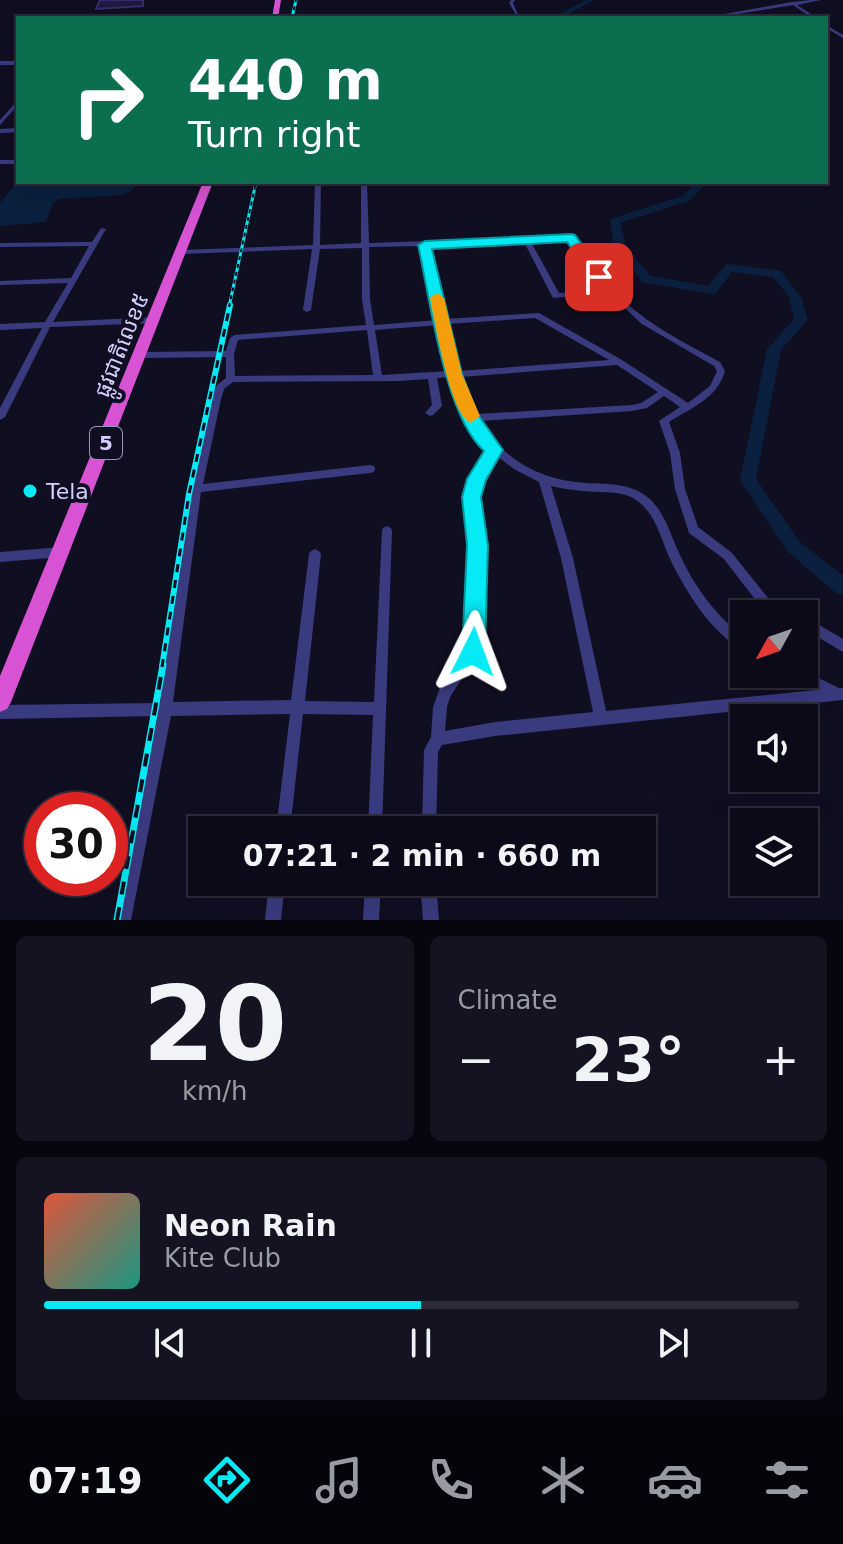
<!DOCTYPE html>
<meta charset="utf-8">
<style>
:root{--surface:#0c0a19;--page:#151322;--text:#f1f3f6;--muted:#9a9aa2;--line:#2c2b38;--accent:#05eaf4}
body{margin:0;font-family:"DejaVu Sans","Noto Sans Khmer",sans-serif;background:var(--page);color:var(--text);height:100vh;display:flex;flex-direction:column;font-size:30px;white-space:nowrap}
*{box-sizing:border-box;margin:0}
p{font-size:26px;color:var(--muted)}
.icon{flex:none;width:44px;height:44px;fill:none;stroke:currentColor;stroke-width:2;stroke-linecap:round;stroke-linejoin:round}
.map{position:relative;height:920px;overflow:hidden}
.sheet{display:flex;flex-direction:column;gap:16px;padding:16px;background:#07060e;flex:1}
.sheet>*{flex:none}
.banner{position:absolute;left:16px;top:16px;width:812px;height:168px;border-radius:0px;box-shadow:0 8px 32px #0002,0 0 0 2px var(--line);background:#0b6e4f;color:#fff;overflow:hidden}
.needle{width:52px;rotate:230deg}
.buttons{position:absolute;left:730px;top:600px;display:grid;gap:16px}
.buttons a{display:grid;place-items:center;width:88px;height:88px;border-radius:0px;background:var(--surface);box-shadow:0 8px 32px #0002,0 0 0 2px var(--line);font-size:40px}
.speed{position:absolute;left:24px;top:792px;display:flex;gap:16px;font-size:40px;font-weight:700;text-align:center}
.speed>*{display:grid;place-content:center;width:104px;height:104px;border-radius:50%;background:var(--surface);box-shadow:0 8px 32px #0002,0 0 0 2px var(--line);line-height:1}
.speed .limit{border:12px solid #d22;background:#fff;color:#111}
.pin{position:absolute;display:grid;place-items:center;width:68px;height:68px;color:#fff;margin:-34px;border-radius:16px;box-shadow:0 4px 12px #0006}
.me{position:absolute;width:88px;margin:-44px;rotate:3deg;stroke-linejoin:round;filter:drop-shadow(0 0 6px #0008)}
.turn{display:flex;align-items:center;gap:28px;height:168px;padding:0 40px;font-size:36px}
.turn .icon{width:104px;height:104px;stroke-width:2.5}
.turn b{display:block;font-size:56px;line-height:68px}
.big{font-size:60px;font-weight:800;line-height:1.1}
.sheet .card{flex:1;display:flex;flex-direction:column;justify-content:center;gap:12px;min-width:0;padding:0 28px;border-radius:12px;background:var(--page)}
.sheet .dial{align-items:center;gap:0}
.dial b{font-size:104px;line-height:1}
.song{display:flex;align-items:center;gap:24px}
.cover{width:96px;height:96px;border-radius:12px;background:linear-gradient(135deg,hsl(10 70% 55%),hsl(170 70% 35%))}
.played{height:8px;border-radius:4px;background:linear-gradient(90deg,var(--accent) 50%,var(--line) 50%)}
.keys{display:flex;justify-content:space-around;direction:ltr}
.heat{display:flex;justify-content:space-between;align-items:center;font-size:44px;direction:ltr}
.sheet .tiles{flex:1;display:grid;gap:16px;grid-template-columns:1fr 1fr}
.card:last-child{grid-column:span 2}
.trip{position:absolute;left:188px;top:816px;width:468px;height:80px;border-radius:0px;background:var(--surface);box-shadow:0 8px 32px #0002,0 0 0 2px var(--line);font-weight:800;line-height:80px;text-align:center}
.tabs{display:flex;height:128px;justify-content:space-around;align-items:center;background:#05040a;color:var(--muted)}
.tabs .icon{width:56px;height:56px}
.tabs .active{color:var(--accent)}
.tabs b{font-size:36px;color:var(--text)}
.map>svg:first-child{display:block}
</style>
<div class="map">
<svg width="843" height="920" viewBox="0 0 843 920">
<rect width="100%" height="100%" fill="#100e21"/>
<path fill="#0a203e" d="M 18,182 L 139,182 L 130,192 L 122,195 L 60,199 L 53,203 L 46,222 L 0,226 L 0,203 Z"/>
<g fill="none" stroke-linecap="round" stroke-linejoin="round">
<g fill="#0a203e" fill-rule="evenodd">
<path d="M 586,0 L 594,0 L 561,18 L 553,18 Z"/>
<path d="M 696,182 L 707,182 L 691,200 L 620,223 L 626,246 L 650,276 L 709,286 L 725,265 L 729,264 L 777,270 L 781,271 L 801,297 L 808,320 L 781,350 L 756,479 L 799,541 L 843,576 L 843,595 L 836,593 L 787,551 L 740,480 L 767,349 L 794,319 L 789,297 L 773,277 L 732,272 L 716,293 L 712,294 L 642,282 L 614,247 L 610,219 L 683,196 Z"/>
</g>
</g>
<path fill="#201a42" stroke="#362d6d" stroke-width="2" d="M 100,0 L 143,0 L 143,6 L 96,9 Z"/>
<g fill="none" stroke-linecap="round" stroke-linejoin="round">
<g fill="#3a3b7f" fill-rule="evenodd">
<path d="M 511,0 L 515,0 L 513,3 L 519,17 L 510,18 L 516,15 L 509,3 Z"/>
<path d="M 811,0 L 821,0 L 797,5 L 817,18 L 812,18 L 793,5 L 712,18 L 702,18 L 792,2 Z"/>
<path d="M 826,25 L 843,35 L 843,38 L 826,28 Z"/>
<path d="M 18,100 L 18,105 L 0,125 L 0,120 Z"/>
<path d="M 18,128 L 18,132 L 0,133 L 0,129 Z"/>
<rect x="0" y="160" width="18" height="4"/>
<path d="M 315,182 L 321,182 L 320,245 L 361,243 L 361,182 L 367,182 L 369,243 L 574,236 C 589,259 604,282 624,301 C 652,327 687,344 720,362 L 725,371 C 717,399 692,407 669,422 L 680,453 L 685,489 L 698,527 L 732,553 L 772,603 L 782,610 L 784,614 L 768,614 L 764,611 L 724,559 L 689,533 L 675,489 L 670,453 L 659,421 L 680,407 L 664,396 L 647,408 L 632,411 L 480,421 C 503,460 542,481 587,483 C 607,484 629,483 646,496 C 665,510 670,535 680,555 C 694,586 716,616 744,637 L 744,650 C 712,635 685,590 670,559 C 660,537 655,509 631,497 C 616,490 598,493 582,491 C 571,490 561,488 551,486 L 573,558 L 606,711 L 816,690 L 791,678 L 790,674 L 804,674 L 804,671 L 839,688 L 843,688 L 843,700 L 495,736 L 442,745 L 438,752 L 436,830 L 422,830 L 424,750 L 431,737 L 433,707 L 440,688 L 467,650 L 472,545 L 466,497 L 472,479 L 490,449 C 472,427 462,403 451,377 L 437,378 L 442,406 L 433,415 L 430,416 L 425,413 L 432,405 L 428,379 L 399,381 L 233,382 L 224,389 L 221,399 L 203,484 L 370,465 L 374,466 L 375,469 L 374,472 L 370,473 L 201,492 L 173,702 L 291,700 L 309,554 L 311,551 L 315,549 L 319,551 L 321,554 L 305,701 L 374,702 L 382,531 L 383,528 L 387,526 L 391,528 L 392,531 L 382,830 L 368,830 L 373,715 L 303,714 L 290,830 L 276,830 L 290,714 L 171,716 L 131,920 L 115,920 L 158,716 L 0,719 L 0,705 L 160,703 L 188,505 L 211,399 L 217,385 L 226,378 L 226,357 L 141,358 L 137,355 L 141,352 L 226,351 L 230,338 L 234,335 L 366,325 L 362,299 L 362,248 L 320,249 L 311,310 L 307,312 L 303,310 L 312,249 L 181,254 L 177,252 L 181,250 L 313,245 ZM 569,240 L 604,289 L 559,293 L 531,242 ZM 524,242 L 553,298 L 608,293 L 642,324 L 714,366 L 717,371 L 710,386 L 688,403 L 622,360 L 539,313 L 446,319 L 429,245 ZM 422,246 L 438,320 L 374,325 L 370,299 L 369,247 ZM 535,318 L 609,360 L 458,371 L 447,324 ZM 439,325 L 449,371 L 382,375 L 375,330 ZM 367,330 L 373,375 L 235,376 L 234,354 L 238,340 ZM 617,365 L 658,392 L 641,403 L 632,405 L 476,414 L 460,377 ZM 496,455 L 514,469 L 539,482 L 561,558 L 593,712 L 495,722 L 445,731 L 447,707 L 450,697 L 479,652 L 484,545 L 476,497 L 482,479 Z"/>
<path d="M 101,228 L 106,229 L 53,322 L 156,317 L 160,320 L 156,323 L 50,327 L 5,417 L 0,420 L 0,408 L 42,328 L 0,330 L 0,324 L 45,322 L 68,283 L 0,285 L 0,281 L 71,278 L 89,246 L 0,247 L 0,243 L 92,242 Z"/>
<path d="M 62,547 L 66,549 L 68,552 L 66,555 L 62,557 L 0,562 L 0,552 Z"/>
<path d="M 804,616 L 843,639 L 843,652 L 804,629 Z"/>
<path d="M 269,882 L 285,882 L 281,920 L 265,920 Z"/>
<path d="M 365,882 L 381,882 L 379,920 L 363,920 Z"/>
<path d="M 420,882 L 436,882 L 439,920 L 423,920 Z"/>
</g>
<rect fill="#3a3b7f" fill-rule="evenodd" x="0" y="61" width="18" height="4"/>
<g fill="#d853d3" fill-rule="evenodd">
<path d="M 275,0 L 281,0 L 278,18 L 272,18 Z"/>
<path d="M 203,182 L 213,182 L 11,702 L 7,709 L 0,712 L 0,676 Z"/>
</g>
<g stroke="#05eaf4" stroke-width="3">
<g id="rail-far2">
<path d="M 292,18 L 296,0"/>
<path d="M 229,307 L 256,182"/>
</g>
</g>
<g stroke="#05eaf4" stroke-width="6">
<path id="rail-far1" d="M 162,667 L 189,494 L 230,305"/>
</g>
<g stroke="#05eaf4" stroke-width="7">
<path id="rail" d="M 117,920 L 163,665"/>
</g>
<use href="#rail-far2" stroke="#100e21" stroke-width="2" stroke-dasharray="4" stroke-linecap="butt"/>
<use href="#rail-far1" stroke="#100e21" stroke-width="3" stroke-dasharray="8" stroke-linecap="butt"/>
<use href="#rail" stroke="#100e21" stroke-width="4" stroke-dasharray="13" stroke-linecap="butt"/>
</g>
<path fill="#05eaf4" stroke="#03989f" stroke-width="2" d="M 571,234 L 575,235 L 603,274 L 603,280 L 594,280 L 567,242 L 432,249 L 462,374 L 477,413 L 503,450 L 486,480 L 481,497 L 488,545 L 485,652 L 481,660 L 473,663 L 465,660 L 462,652 L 467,545 L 462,497 L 467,479 L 484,451 C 444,415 430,298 418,245 L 425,241 Z"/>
<path fill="#f59e0b" d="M 437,293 L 444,298 L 462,374 L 480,416 L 471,423 C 450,416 435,321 430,298 Z"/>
<circle fill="#05eaf4" stroke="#100e21" stroke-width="3" cx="30" cy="491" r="8"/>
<g text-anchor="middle" stroke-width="8" stroke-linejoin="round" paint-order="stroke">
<rect fill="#100e21" stroke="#9895bc" stroke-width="2" x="90" y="427" width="32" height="32" rx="6"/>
<g font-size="20" font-weight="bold" fill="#d2cffe">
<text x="106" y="450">5</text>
</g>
<g font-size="22" fill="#d2cffe" stroke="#100e21">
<text transform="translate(121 345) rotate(-68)" y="8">ផ្លូវជាតិលេខ៥</text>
</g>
<g font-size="22" fill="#d2cffe" stroke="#100e21" text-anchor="start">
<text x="46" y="499">Tela</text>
</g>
</g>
</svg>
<div class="buttons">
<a><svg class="needle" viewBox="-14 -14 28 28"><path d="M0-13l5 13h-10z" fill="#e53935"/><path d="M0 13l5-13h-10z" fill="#9a9aa2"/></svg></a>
<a><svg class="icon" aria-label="sound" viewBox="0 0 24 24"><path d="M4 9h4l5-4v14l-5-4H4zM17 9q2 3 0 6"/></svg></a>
<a><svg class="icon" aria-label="layers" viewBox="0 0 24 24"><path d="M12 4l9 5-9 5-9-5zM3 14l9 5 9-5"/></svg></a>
</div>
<div class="speed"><div class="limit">30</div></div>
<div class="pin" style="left:599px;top:277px;background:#d93025"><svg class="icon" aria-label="arrive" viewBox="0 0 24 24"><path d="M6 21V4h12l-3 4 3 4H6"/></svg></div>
<svg class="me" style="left:473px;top:652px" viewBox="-20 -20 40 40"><path d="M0-17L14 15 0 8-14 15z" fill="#05eaf4" stroke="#fff" stroke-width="4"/></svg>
<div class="trip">07:21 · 2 min · 660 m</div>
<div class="banner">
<div class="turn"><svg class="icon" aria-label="right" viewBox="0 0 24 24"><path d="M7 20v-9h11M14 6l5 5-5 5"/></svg><div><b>440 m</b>Turn right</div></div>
</div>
</div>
<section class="sheet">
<div class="tiles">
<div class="card dial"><b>20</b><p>km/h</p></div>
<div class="card"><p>Climate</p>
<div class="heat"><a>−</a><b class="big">23°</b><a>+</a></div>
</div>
<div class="card">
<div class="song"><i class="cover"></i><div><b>Neon Rain</b><p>Kite Club</p></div></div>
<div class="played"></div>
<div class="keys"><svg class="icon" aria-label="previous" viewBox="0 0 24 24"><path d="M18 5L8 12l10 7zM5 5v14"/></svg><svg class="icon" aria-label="pause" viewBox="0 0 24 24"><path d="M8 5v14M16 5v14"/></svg><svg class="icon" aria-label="next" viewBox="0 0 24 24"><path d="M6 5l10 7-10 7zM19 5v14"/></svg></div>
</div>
</div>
</section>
<nav class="tabs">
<b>07:19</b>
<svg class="icon active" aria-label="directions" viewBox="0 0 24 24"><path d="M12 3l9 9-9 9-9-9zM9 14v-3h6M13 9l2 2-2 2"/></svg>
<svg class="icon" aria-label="music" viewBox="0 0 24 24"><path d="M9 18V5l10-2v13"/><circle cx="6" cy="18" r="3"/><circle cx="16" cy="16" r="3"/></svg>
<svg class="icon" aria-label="phone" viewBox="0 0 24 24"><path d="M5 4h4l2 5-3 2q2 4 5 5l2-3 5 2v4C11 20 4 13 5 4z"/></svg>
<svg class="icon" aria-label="climate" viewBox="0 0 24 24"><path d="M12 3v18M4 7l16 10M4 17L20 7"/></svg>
<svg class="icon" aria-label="car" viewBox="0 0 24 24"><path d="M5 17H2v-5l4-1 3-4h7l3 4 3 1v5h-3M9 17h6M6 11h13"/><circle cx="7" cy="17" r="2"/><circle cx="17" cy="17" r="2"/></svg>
<svg class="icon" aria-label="filters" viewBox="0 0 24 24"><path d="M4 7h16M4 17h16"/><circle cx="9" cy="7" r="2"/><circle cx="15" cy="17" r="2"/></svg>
</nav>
